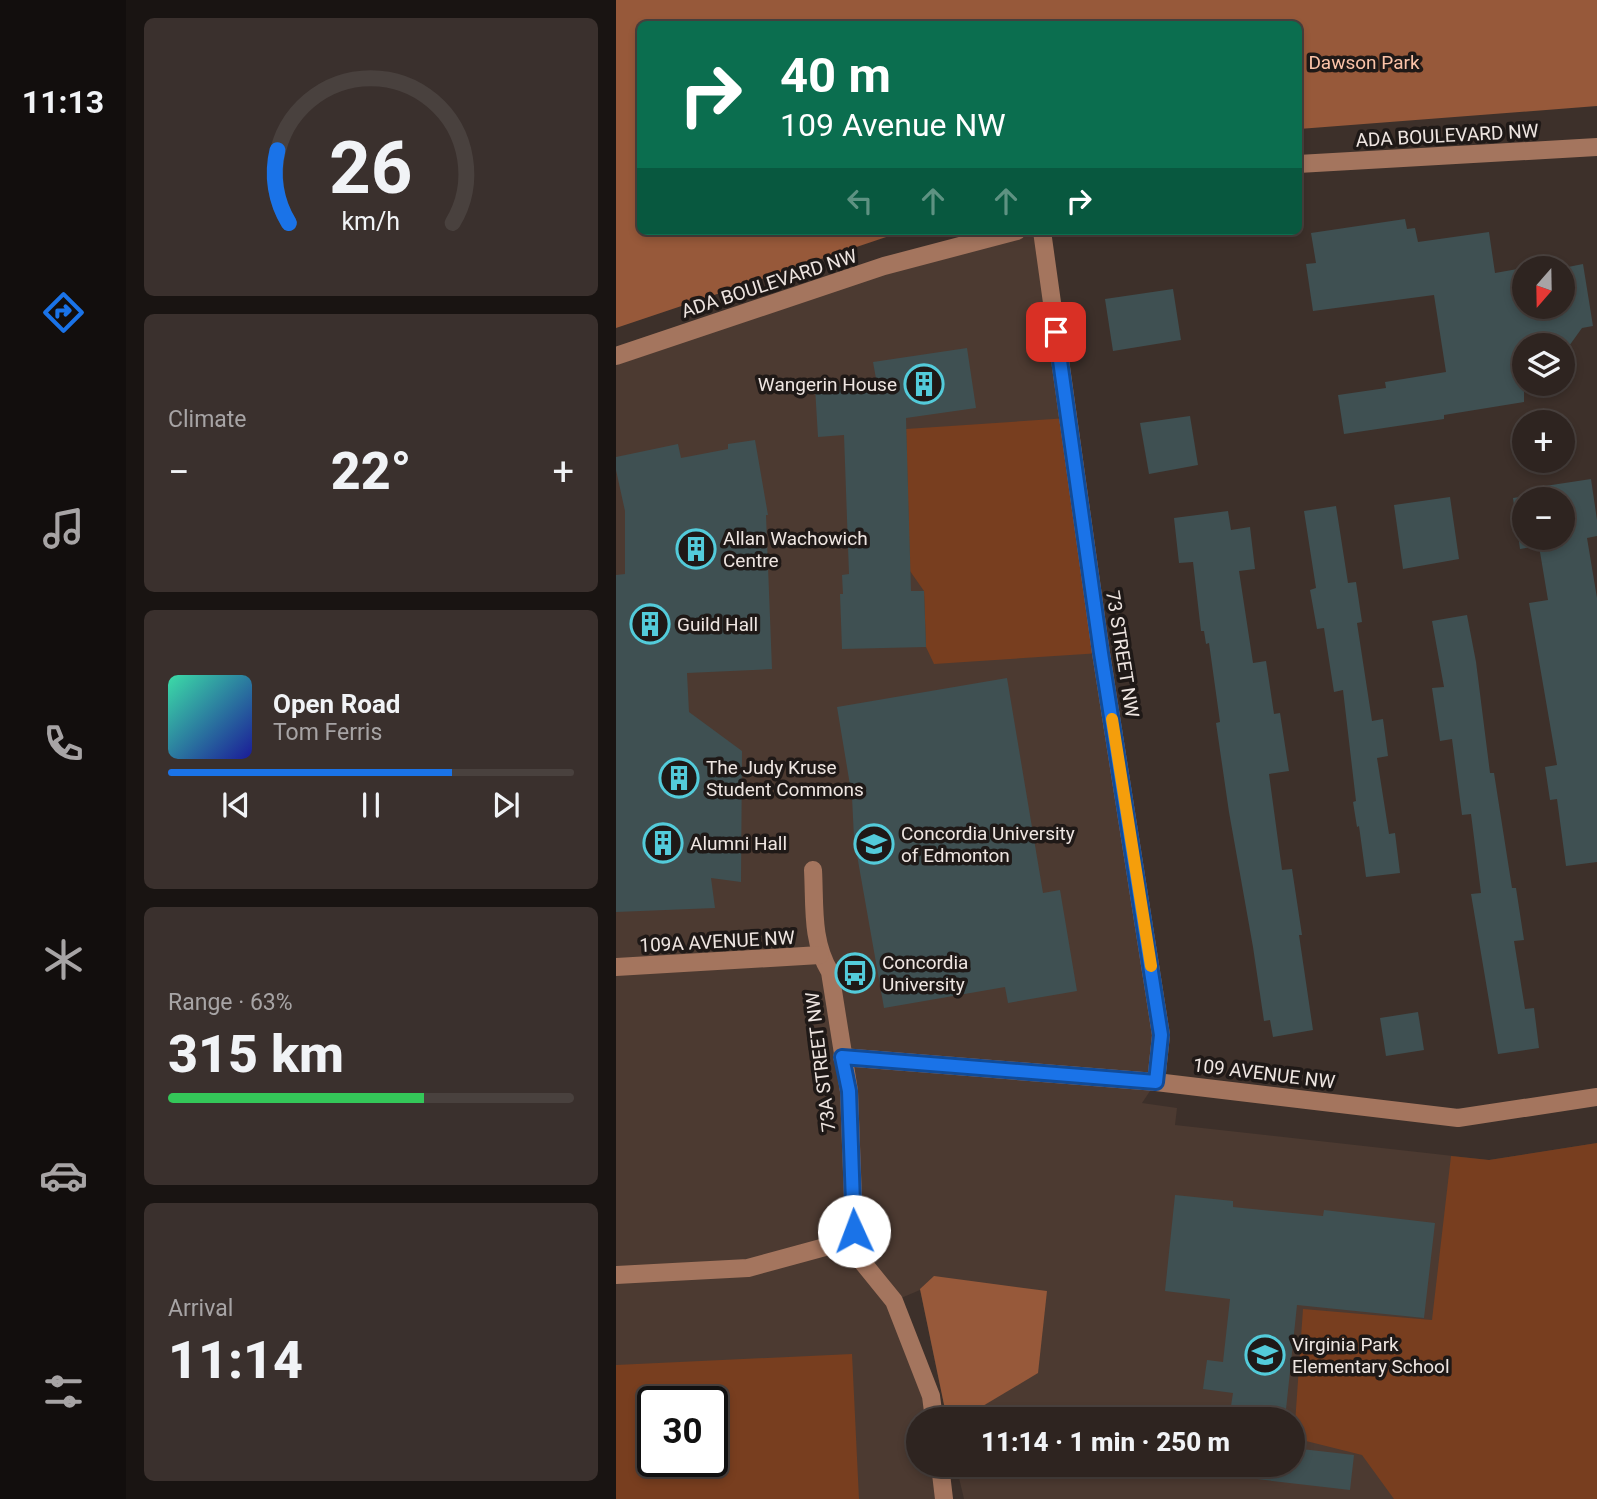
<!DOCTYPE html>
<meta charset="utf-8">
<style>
:root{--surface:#2e2420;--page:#3a302d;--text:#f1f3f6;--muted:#a7a4a5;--line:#49413e;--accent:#1a73e8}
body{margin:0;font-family:Roboto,sans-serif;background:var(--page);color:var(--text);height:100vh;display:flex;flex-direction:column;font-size:26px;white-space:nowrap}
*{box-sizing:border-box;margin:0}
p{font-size:23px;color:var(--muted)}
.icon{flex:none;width:38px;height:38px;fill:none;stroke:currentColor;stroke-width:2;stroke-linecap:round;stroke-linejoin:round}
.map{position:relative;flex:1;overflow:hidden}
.details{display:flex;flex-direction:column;gap:18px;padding:18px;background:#191412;width:490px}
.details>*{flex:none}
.banner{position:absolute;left:21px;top:21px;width:665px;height:214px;border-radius:10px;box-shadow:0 4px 10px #0003,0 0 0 2px var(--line);background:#0b6e4f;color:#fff;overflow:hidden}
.needle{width:46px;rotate:200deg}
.controls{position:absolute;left:896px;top:256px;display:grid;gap:14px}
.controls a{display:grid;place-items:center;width:63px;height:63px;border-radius:50%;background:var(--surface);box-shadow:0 4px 10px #0003,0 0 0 2px var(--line);font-size:35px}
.speed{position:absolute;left:21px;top:1386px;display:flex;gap:14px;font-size:35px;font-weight:700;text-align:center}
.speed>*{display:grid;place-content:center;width:91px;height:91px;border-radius:50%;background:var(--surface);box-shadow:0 4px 10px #0003,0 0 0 2px var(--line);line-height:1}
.speed .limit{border:4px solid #111;border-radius:10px;background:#fff;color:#111}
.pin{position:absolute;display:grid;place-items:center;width:60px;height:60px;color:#fff;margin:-30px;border-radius:14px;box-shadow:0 4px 10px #0006}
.me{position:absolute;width:77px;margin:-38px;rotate:358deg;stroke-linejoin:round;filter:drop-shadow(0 0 5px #0008)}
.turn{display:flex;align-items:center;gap:24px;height:147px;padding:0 28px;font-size:32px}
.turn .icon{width:91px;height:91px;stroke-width:2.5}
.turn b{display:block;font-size:49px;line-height:60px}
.lanes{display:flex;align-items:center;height:66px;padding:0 28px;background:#0003;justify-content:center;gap:35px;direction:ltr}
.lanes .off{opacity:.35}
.big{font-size:52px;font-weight:800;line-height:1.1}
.details .tile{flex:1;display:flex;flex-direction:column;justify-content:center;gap:10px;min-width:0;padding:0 24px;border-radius:10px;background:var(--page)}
.details .dial{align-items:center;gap:0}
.dial svg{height:182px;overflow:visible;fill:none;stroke:var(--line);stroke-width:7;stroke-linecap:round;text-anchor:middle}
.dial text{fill:var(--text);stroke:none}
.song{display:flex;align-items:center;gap:21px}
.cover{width:84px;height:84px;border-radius:10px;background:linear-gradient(135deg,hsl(160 70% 55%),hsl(240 70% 35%))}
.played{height:7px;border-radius:4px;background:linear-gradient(90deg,var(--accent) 70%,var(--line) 70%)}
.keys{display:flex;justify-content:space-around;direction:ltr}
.heat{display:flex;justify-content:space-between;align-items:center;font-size:38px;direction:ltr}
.charge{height:10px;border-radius:5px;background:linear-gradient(90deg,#34c759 63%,var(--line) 0)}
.trip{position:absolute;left:290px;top:1407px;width:399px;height:70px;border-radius:35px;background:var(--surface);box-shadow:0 4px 10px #0003,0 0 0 2px var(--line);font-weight:800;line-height:70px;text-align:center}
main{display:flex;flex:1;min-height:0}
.tab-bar{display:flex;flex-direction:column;width:126px;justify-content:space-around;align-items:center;background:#120e0d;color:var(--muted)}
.tab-bar .icon{width:49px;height:49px}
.tab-bar .current{color:var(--accent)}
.tab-bar b{font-size:32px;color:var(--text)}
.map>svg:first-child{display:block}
</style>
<main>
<nav class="tab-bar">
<b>11:13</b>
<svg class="icon current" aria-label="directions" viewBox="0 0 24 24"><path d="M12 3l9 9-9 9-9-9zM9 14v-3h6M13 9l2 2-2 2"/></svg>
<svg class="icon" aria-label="music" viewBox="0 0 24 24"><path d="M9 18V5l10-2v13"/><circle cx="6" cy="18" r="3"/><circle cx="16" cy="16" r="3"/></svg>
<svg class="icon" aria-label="phone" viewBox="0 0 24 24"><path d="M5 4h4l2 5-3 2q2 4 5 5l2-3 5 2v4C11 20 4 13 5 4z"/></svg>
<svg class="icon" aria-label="climate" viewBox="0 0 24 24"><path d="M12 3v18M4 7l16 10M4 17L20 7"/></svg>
<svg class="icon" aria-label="car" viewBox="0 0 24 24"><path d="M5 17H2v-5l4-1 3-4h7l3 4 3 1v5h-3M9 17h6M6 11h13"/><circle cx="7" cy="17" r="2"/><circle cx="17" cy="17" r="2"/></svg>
<svg class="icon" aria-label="filters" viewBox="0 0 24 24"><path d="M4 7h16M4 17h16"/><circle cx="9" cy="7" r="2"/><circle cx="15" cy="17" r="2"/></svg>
</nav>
<section class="details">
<div class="tile dial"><svg viewBox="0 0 100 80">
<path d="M14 69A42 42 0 1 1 86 69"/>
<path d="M14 69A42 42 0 0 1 9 37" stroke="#1a73e8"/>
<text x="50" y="56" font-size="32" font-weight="700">26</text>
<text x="50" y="72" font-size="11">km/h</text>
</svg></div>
<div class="tile"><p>Climate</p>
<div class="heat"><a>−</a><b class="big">22°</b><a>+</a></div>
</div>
<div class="tile">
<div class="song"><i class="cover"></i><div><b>Open Road</b><p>Tom Ferris</p></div></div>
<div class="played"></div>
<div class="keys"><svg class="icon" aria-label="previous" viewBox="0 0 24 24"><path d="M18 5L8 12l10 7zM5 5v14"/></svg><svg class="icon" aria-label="pause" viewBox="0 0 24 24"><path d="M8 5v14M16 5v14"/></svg><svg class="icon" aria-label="next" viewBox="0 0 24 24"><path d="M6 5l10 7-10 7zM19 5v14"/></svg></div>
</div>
<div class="tile"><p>Range · 63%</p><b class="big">315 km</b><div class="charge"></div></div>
<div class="tile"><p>Arrival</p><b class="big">11:14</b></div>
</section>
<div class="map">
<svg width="981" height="1499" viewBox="0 0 981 1499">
<rect width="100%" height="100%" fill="#3d302a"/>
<path fill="#4c3a31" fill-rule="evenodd" d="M 401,231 L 426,231 L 545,1035 L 540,1082 L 526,1103 L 561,1108 L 559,1125 L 873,1160 L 981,1143 L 981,1499 L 348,1499 L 340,1465 L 677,1465 L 677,1419 L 331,1419 L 304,1290 L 278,1301 L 318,1419 L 303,1419 L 303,1465 L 324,1465 L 328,1499 L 0,1499 L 0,356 ZM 37,1402 L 96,1402 L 96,1461 L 37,1461 Z"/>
<g fill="#783e1f" fill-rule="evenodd">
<path d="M 452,418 L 485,653 L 318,664 L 310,647 L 308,591 L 294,571 L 290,429 Z"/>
<path d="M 981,1143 L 981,1499 L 778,1499 L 746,1455 L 678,1438 L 687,1309 L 816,1320 L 835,1156 L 873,1160 Z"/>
<path d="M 236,1354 L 243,1499 L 0,1499 L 0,1365 ZM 37,1402 L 96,1402 L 96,1461 L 37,1461 Z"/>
</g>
<g fill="#97593a">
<path d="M 0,0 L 981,0 L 981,106 L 683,129 L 682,24 L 24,24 L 24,231 L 288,231 L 0,328 Z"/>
<path d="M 318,1276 L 431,1291 L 422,1373 L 345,1419 L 331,1419 L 304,1289 Z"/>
</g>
<g fill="#3f5052" fill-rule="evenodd">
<path d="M 789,219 L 791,229 L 799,228 L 802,242 L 873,232 L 879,273 L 946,261 L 947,268 L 967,264 L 977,326 L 966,328 L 948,353 L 954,385 L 908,392 L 908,402 L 828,415 L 828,419 L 728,434 L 722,395 L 770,388 L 769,382 L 830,372 L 818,295 L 697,311 L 690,264 L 700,263 L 695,233 ZM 908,268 L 947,268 L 947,306 L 908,306 ZM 908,345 L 947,345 L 947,383 L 908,383 Z"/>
<path d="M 557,289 L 565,340 L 497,351 L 489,299 Z"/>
<path d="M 351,348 L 360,408 L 290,418 L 295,591 L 308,591 L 310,647 L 226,649 L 224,594 L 227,594 L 226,575 L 233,574 L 228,435 L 202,437 L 199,387 L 261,384 L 257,362 Z"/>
<path d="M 574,416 L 582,465 L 533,474 L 524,423 Z"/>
<path d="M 139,440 L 152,515 L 150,515 L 156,669 L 71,673 L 73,712 L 126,751 L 125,882 L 95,878 L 99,908 L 0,912 L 0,575 L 9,574 L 9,511 L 0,470 L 0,457 L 62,444 L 65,458 L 112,449 L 112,444 Z"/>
<path d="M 975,479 L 981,520 L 981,536 L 971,538 L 981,598 L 981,862 L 950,866 L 941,799 L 934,800 L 929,767 L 941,765 L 913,603 L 932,600 L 923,546 L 904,549 L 897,498 L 917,495 L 916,488 ZM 908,499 L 947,499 L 947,537 L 908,537 Z"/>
<path d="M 834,497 L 843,559 L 787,569 L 778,505 Z"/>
<path d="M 720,506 L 732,583 L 740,582 L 746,622 L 741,623 L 756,721 L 767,719 L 772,756 L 761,758 L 773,834 L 779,833 L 784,873 L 750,877 L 743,826 L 741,827 L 737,802 L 740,801 L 727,690 L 718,692 L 708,628 L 701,629 L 694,590 L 700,588 L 688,511 Z"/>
<path d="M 612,511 L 615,530 L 634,527 L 639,569 L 623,571 L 637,663 L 650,661 L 658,714 L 664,713 L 673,771 L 653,774 L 666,870 L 676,869 L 686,935 L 683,935 L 697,1030 L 657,1037 L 654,1020 L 648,1021 L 637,947 L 613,812 L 600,723 L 604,722 L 593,643 L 590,644 L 588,631 L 585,631 L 577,562 L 563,563 L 558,518 Z"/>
<path d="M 851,615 L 860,662 L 874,773 L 878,773 L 896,888 L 900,888 L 908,940 L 898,941 L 909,1009 L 918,1008 L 923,1048 L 882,1054 L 855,894 L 865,893 L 855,814 L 846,815 L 836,739 L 824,741 L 816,688 L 828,687 L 816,621 Z"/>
<path d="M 391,678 L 427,893 L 444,890 L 461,991 L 392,1003 L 389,987 L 268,1008 L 238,838 L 236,797 L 221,707 Z"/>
<path d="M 802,1012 L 808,1050 L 770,1056 L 764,1018 Z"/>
<path d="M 559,1195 L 617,1201 L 617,1207 L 707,1216 L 708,1210 L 819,1223 L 808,1318 L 681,1305 L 669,1419 L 613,1419 L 617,1393 L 587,1389 L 591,1360 L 607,1362 L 614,1299 L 549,1291 Z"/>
<path d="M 677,1448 L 738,1455 L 734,1490 L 606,1475 L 607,1465 L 677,1465 Z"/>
</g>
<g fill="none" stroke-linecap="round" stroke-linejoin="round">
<g stroke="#a4755e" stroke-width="18">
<path d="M 682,164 L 981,147"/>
<path d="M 426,231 L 485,653 L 545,1035 L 540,1082"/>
<path d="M 0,356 L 268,266 L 401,231"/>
<path d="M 197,870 C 199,905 195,941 214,972 L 233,1091 L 239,1253"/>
<path d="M 0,967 L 204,955"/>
<path d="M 226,1057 L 540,1082 L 842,1118 L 981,1097"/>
<path d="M 0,1275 L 132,1268 L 220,1244 L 239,1253 L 278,1301 L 315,1396 L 318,1419"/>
<path d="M 324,1465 L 328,1499"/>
</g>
</g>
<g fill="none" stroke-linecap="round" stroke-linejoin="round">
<g stroke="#114b97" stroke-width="18">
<path id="route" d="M 238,1231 L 233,1091 L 226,1057 L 540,1082 L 545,1035 L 485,653 L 440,332"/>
</g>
<use href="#route" stroke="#1a73e8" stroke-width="12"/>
<path stroke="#f59e0b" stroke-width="12" d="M 496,719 L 535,966"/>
</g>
<defs>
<g id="building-ring" transform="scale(2.0125)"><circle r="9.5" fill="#1f1917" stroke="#53cbda" stroke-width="1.5"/><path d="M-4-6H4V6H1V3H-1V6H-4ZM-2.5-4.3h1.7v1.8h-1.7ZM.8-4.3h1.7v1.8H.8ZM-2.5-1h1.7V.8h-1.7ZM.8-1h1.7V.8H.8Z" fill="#53cbda"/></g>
<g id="university-ring" transform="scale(2.0125)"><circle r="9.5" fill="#1f1917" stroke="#53cbda" stroke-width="1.5"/><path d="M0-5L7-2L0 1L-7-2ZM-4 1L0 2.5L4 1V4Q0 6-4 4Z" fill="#53cbda"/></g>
<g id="bus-ring" transform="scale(2.0125)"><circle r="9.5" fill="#1f1917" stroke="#53cbda" stroke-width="1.5"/><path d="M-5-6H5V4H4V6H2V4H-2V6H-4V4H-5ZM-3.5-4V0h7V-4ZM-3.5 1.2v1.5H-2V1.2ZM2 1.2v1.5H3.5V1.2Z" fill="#53cbda"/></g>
<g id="school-ring" transform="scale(2.0125)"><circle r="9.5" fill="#1f1917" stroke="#53cbda" stroke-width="1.5"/><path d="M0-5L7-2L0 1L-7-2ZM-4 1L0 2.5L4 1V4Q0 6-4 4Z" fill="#53cbda"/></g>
</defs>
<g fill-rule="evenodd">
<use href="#building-ring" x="308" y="384"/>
<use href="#building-ring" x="80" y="549"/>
<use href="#building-ring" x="34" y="624"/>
<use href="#building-ring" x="63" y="778"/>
<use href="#building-ring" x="47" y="843"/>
<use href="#university-ring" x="258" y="844"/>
<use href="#bus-ring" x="239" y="973"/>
<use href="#school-ring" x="649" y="1355"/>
</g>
<g text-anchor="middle" stroke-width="7" stroke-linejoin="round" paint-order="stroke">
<g font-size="19" fill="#fbc3a8" stroke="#1f1917">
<text x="748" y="69">Dawson Park</text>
</g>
<g font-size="19" fill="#eee5e1" stroke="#1f1917">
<text transform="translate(831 135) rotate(-3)" y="7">ADA BOULEVARD NW</text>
<text transform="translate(153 283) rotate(-18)" y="7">ADA BOULEVARD NW</text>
<text transform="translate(507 654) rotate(81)" y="7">73 STREET NW</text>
<text transform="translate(101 941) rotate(-3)" y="7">109A AVENUE NW</text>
<text transform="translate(204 1062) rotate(-97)" y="7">73A STREET NW</text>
<text transform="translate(648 1073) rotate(7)" y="7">109 AVENUE NW</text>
</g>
<g font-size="19" fill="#eee5e1" stroke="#1f1917" text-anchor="start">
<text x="281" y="391" text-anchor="end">Wangerin House</text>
<text x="107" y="545">Allan Wachowich<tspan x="107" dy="22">Centre</tspan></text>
<text x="61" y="631">Guild Hall</text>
<text x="90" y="774">The Judy Kruse<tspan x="90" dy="22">Student Commons</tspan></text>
<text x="285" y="840">Concordia University<tspan x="285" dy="22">of Edmonton</tspan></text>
<text x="74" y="850">Alumni Hall</text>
<text x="266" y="969">Concordia<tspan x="266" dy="22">University</tspan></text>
<text x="676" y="1351">Virginia Park<tspan x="676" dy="22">Elementary School</tspan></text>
</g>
</g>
</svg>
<div class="controls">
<a><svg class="needle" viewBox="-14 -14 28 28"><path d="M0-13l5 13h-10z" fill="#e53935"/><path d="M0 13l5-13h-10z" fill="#a7a4a5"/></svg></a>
<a><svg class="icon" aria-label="layers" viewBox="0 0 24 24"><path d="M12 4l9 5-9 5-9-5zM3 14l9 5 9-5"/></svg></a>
<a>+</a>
<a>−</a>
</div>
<div class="speed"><div class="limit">30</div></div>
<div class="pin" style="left:440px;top:332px;background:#d93025"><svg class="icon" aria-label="arrive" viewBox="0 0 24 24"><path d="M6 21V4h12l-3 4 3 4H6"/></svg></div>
<svg class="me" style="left:238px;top:1231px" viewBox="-20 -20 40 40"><circle r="19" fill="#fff"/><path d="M0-13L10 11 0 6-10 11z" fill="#1a73e8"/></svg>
<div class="trip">11:14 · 1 min · 250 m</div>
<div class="banner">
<div class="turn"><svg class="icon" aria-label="right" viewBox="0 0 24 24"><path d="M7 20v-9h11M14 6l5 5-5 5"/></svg><div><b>40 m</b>109 Avenue NW</div></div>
<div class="lanes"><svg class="icon off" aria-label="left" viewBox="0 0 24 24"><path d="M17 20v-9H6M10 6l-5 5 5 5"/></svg><svg class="icon off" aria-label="ahead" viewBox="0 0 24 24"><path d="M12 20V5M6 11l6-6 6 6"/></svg><svg class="icon off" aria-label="ahead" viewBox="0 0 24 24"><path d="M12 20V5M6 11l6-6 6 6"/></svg><svg class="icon" aria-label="right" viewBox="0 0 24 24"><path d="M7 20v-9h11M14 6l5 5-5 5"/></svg></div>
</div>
</div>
</main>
